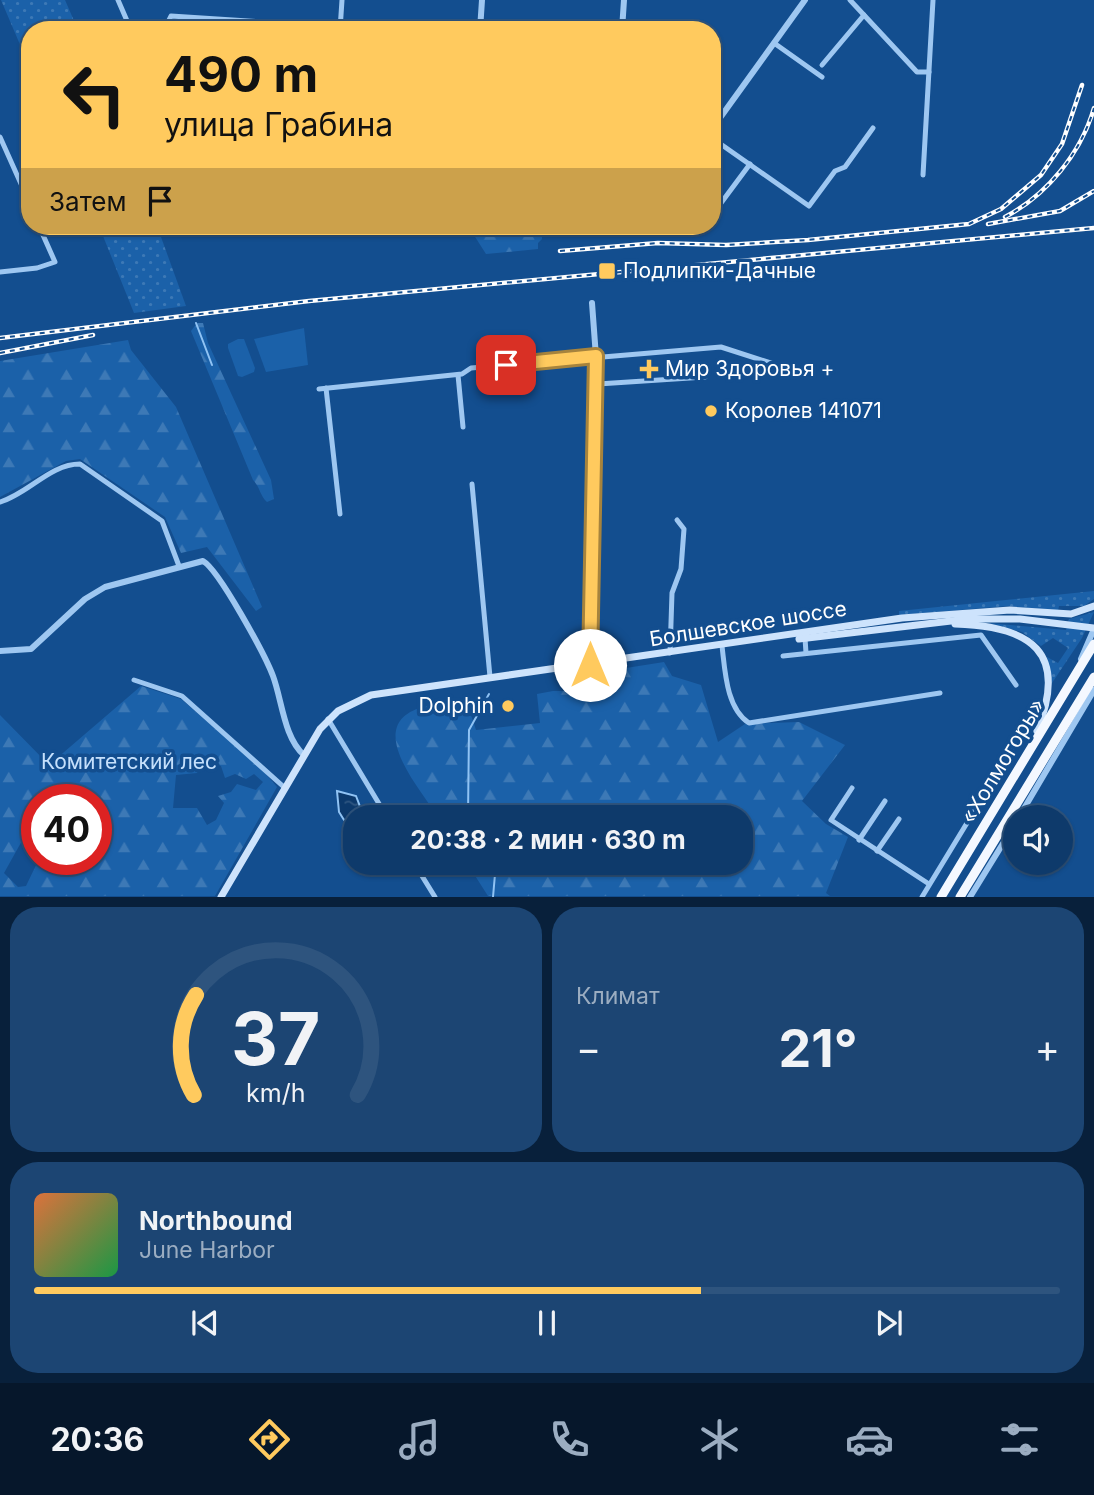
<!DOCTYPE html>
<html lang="ru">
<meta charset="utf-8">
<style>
:root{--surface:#0e3a6b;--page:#1c4573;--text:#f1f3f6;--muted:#9badc1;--line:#2e547e;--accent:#ffca5e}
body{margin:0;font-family:Inter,sans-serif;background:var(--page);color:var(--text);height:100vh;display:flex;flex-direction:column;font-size:26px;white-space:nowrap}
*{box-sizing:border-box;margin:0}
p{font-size:23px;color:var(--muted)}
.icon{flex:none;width:38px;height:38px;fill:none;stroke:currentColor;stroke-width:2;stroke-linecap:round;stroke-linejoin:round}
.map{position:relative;height:897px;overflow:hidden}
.details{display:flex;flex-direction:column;gap:10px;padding:10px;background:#08203b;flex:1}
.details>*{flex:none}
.banner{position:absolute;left:21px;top:21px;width:700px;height:214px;border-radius:28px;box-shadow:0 2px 5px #0004,0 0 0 2px var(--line);background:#ffca5e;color:#111;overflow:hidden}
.tools{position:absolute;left:1003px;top:805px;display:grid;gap:14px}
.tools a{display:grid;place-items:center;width:70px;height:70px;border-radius:50%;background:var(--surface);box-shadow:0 2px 5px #0004,0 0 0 2px var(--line);font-size:35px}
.speed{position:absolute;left:21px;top:784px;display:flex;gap:14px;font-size:35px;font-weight:700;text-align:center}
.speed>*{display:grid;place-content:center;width:91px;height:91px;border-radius:50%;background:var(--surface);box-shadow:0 2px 5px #0004,0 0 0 2px var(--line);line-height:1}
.speed .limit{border:10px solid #d22;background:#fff;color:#111}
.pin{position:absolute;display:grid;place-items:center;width:60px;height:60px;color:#fff;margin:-30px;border-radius:14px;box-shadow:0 4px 10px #0006}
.me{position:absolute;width:77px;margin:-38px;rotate:0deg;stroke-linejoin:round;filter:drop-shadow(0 0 5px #0008)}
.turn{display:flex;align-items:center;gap:24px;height:147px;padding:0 28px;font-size:32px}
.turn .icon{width:91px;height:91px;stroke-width:2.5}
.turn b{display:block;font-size:49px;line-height:60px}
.then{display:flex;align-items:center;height:66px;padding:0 28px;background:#0003;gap:14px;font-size:26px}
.big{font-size:52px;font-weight:700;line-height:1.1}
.details .card{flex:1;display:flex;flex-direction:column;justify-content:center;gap:10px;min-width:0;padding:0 24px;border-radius:28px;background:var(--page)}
.details .dial{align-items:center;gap:0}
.dial svg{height:182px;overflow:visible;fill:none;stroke:var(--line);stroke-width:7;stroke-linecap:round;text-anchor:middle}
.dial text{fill:var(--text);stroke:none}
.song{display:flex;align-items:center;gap:21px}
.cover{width:84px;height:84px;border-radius:10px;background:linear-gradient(135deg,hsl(20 70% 55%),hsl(140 70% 35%))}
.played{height:7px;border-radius:4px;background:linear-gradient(90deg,var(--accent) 65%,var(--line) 65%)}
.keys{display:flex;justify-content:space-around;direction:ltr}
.heat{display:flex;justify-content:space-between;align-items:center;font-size:38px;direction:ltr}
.details .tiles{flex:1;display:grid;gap:10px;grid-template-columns:1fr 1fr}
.card:last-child{grid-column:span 2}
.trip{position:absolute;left:343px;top:805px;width:410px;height:70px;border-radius:28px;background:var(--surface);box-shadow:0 2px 5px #0004,0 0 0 2px var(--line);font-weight:700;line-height:70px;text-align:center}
.tab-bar{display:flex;height:112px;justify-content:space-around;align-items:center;background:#06172b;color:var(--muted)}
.tab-bar .icon{width:49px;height:49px}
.tab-bar .on{color:var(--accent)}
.tab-bar b{font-size:32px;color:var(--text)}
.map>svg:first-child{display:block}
</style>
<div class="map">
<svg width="1094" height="897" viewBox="0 0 1094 897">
<defs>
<pattern id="grass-dots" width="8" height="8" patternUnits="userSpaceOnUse" patternTransform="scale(1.75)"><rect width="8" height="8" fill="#1b61a9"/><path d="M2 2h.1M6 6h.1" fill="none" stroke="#3d79b6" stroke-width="1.8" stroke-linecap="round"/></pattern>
<pattern id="forest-firs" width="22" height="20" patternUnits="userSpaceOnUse" patternTransform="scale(1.75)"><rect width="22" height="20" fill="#1b61a9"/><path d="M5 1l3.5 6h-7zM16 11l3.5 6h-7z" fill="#3d79b6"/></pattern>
<pattern id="water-ripples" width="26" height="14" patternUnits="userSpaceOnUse" patternTransform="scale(1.75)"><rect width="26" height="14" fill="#0c396c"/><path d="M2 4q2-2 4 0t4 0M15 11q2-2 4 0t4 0" fill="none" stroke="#305782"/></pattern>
</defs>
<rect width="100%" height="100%" fill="#134e8f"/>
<g fill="url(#grass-dots)">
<path d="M 1,0 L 65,0 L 78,30 L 30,30 L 30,68 Z"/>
<path d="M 99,226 L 157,226 L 186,306 L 134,313 Z"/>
<path d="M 1094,591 L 1094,599 L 1084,606 L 1059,606 L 1058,611 L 1008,606 L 899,615 L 899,611 Z"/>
<path d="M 1094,612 L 1082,638 L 1052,683 L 1047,657 L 1058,663 L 1068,648 L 1053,638 L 1041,646 L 1022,632 L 989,623 L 1066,630 L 1069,619 Z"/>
</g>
<g fill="url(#forest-firs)" fill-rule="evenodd">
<path d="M 477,227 L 535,232 L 542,233 L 542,239 L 538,243 L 538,249 L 486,254 L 472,232 Z"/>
<path d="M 197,323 L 203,323 L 208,343 L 271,480 L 274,499 L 267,502 C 260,496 260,487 253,480 L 191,331 Z"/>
<path d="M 128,340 L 131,350 L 176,407 L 262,607 L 256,611 L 207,547 L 181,553 L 165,517 L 80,459 L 66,461 L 0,497 L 0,361 Z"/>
<path d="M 664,662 L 672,676 L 701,685 L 718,742 L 745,724 L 799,722 L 845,745 L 802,801 L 826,824 L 848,837 L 826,893 L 830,896 L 488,896 L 467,863 L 740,863 L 740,817 L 438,817 C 419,787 362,724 423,707 C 436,703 452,702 466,700 L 476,730 L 540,723 L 537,694 L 553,691 L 589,691 L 620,669 Z"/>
<path d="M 141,686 L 181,699 L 260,767 L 277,787 L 215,896 L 0,896 L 0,715 L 49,765 ZM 205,759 L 221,766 L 225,778 L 235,774 L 246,779 L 254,774 L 263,782 L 256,790 L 237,784 L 231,792 L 218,796 L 224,803 L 216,820 L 207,825 L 197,808 L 173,808 L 176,775 L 197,773 ZM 37,800 L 96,800 L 96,859 L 39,859 L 26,886 L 18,887 L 4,873 L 23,839 L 32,833 L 37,834 Z"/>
</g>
<g fill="#1b61a9">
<path d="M 304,328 L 308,365 L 266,372 L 254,339 Z"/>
<path d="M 238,339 L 244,339 L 255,368 L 254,372 L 242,377 L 238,376 L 228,348 L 228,344 Z"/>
</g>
<path fill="url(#water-ripples)" stroke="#90c3f4" stroke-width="2" d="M 337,791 L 356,796 L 364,817 L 344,820 L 339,812 Z"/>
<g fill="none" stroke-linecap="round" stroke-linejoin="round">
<g stroke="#90c3f4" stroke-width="2">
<path d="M 196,323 L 212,365"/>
<path d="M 468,817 L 469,730 L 489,694"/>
<path d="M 493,897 L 496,863"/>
</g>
<g stroke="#9ec7f1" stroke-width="5">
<path d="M 118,0 L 131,30"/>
<path d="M 850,0 L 917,72 L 929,72"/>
<path d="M 164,30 L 171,16 L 340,27"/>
<path d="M 340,30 L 342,0"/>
<path d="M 774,43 L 822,77"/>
<path d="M 822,65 L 864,15"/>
<path d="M 0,137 L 30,204"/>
<path d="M 712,138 L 809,206 L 835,171 L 845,167 L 873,128"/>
<path d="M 923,175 L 933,0"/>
<path d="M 712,197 L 721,203 L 750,164"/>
<path d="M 0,272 L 37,268 L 55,262 L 39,226"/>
<path d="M 458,375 L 463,427"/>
<path d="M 598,384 L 705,377"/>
<path d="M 326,388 L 340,514"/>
<path d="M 319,389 L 462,374 L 471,368 L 721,347 L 811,376"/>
<path d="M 472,484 L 490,677"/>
<path d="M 0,502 C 28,494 50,464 80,464 L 162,521 L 179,566"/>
<path d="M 805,638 L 806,653"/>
<path d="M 722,646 C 725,670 726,708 749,723 L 940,693"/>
<path d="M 670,653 L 672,593 L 681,569 L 684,529 L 677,520"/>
<path d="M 783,656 L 981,635 L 1016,685"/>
<path d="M 134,680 L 182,696 L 285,788"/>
<path d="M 328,719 L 387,817"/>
<path d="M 852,788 L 831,820 L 929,884"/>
<path d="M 859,840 L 885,801"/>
<path d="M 877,851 L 899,819"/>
<path d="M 414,863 L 435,897"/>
<path d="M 922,897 L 1032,716"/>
</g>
<g stroke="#9ec7f1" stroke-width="6">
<path d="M 480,30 L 482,0"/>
<path d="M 622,30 L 624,0"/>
<path d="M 712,129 L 805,0"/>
<path d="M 534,226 L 596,231 L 637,226"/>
<path d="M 0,651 L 31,649 L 85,599 L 105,587 L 203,561 C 219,570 265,655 273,676 C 282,700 284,738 304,755"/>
<path d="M 1081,659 L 1094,629"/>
<path d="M 590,665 L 598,384 L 592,303"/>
<path d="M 1019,817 L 1094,690"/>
<path d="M 970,897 L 1015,824"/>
</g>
<g stroke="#cde3fc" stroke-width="7">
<path d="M 955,624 C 1031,626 1069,652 1037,731"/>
<path d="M 799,639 L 968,619 L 1020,619 L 1094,628"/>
<path d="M 221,897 L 320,729 L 338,711 L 371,695 L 902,618 L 1010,610 L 1071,614 L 1094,606"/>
</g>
<g stroke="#f4f8ff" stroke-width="9">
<path d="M 941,897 L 1094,644"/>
<path d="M 960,897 L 1094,677"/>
</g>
<g stroke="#fff" stroke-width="4.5">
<g id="rail">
<path d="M 1005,217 C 1047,195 1081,153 1094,108"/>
<path d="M 988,224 L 1060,211 L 1094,191"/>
<path d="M 560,251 L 658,243 L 726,245 L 808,240 L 969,224 L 1001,209 L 1041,175 L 1062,144 L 1082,85"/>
<path d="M 0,338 L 309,301 L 1094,228"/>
<path d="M 0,353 L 93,335"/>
</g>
</g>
<use href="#rail" stroke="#134e8f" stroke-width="2" stroke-dasharray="5" stroke-linecap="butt"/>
</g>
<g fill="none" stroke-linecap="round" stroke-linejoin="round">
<g stroke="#a6833d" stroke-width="18">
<path id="route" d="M 506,365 L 596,356 L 590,665"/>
</g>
<use href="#route" stroke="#ffca5e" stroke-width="12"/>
</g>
<g fill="#ffca5e" stroke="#134e8f" stroke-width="2.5">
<rect x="598" y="262" width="18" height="18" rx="3.5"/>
<path d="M645.5 358.5h7v7h7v7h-7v7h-7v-7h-7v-7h7z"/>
<circle cx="711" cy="411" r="7"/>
<circle cx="508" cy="706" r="7"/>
</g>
<g text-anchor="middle" stroke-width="7" stroke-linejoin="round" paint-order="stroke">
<g font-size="21" fill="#fff" stroke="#134e8f" text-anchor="start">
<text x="623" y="278">Подлипки-Дачные</text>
<text x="665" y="376">Мир Здоровья +</text>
<text x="725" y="418">Королев 141071</text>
<text x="494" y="713" text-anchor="end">Dolphin</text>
</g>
<g font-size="21" fill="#fff" stroke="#134e8f">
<text transform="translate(748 624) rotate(-9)" y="7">Болшевское шоссе</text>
<text transform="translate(1003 761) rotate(-59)" y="7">«Холмогоры»</text>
</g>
<g font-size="21" fill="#c5e0fc" stroke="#134e8f">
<text x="129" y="769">Комитетский лес</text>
</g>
</g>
</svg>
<div class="tools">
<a><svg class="icon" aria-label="sound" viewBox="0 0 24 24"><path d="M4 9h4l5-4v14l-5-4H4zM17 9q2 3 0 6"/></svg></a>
</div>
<div class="speed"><div class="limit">40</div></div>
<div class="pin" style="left:506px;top:365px;background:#d93025"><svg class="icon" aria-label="arrive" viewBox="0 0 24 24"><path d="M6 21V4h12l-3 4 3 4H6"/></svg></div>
<svg class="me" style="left:590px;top:665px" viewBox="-20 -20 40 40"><circle r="19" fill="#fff"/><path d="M0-13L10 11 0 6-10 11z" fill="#ffca5e"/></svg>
<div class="trip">20:38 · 2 мин · 630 m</div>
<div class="banner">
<div class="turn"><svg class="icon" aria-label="left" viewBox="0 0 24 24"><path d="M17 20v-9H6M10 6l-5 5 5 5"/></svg><div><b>490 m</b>улица Грабина</div></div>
<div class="then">Затем<svg class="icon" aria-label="arrive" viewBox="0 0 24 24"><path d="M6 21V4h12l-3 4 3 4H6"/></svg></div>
</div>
</div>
<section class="details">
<div class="tiles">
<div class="card dial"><svg viewBox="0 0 100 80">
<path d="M14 69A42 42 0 1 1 86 69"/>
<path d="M14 69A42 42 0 0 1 15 25" stroke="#ffca5e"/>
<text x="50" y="56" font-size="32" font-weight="700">37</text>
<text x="50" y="72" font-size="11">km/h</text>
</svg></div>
<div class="card"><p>Климат</p>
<div class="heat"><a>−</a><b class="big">21°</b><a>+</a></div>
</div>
<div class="card">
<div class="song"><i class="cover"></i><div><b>Northbound</b><p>June Harbor</p></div></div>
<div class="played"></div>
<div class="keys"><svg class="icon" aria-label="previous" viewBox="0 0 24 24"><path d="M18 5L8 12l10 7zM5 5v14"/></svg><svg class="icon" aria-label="pause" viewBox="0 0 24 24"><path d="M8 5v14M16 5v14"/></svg><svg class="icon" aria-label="next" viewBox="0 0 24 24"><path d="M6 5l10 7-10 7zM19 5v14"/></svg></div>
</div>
</div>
</section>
<nav class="tab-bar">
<b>20:36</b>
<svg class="icon on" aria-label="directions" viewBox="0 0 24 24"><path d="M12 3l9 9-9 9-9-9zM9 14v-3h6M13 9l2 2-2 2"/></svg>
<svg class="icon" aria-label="music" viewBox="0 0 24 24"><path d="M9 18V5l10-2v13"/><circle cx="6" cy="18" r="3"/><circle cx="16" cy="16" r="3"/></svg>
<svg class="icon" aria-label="phone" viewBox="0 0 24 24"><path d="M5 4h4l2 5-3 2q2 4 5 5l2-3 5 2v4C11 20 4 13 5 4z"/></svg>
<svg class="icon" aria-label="climate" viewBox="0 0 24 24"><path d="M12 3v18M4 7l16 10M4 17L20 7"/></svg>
<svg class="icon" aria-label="car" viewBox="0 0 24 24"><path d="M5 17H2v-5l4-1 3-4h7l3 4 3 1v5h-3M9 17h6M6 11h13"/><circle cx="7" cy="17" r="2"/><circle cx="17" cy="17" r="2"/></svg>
<svg class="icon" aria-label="filters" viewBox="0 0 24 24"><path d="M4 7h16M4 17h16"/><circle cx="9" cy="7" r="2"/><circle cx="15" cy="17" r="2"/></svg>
</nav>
